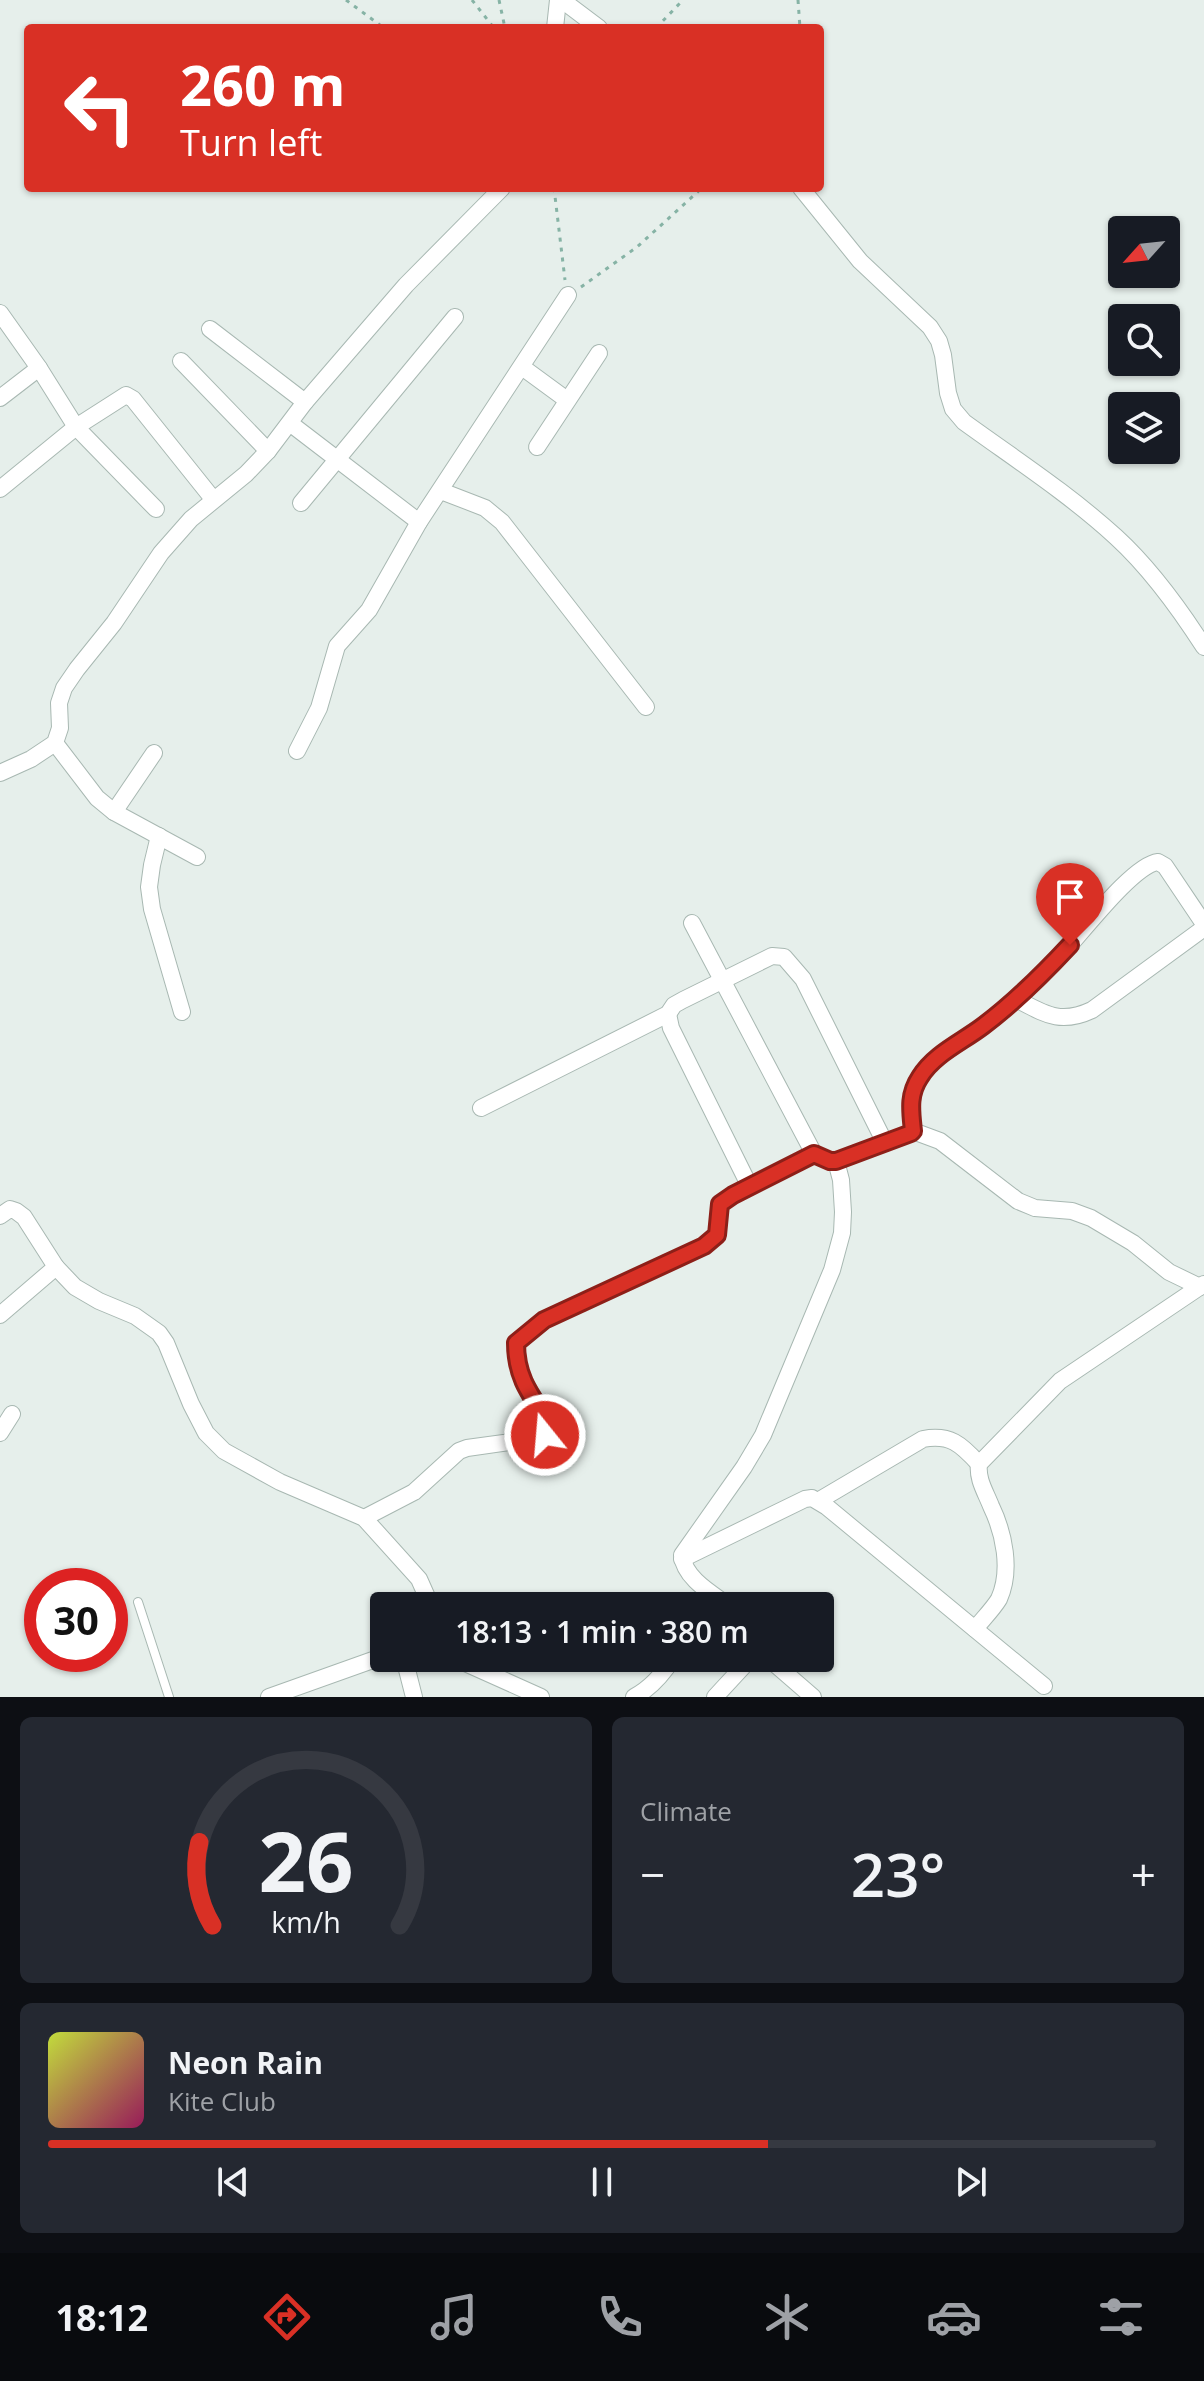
<!DOCTYPE html>
<meta charset="utf-8">
<style>
:root{--surface:#171b24;--page:#242831;--text:#f1f3f6;--muted:#9ea1a6;--line:#363941;--accent:#d93025}
body{margin:0;font-family:"Open Sans",sans-serif;background:var(--page);color:var(--text);height:100vh;display:flex;flex-direction:column;font-size:30px;white-space:nowrap}
*{box-sizing:border-box;margin:0}
p{font-size:26px;color:var(--muted)}
.icon{flex:none;width:44px;height:44px;fill:none;stroke:currentColor;stroke-width:2;stroke-linecap:round;stroke-linejoin:round}
.map{position:relative;height:1697px;overflow:hidden}
.drawer{display:flex;flex-direction:column;gap:20px;padding:20px;background:#0d0f14;flex:1}
.drawer>*{flex:none}
.guide{position:absolute;left:24px;top:24px;width:800px;height:168px;border-radius:8px;box-shadow:0 2px 6px #0004;background:#d93025;color:#fff;overflow:hidden}
.needle{width:52px;rotate:243deg}
.buttons{position:absolute;left:1108px;top:216px;display:grid;gap:16px}
.buttons a{display:grid;place-items:center;width:72px;height:72px;border-radius:8px;background:var(--surface);box-shadow:0 2px 6px #0004;font-size:40px}
.speed{position:absolute;left:24px;top:1568px;display:flex;gap:16px;font-size:40px;font-weight:700;text-align:center}
.speed>*{display:grid;place-content:center;width:104px;height:104px;border-radius:50%;background:var(--surface);box-shadow:0 2px 6px #0004;line-height:1}
.speed .limit{border:12px solid #d22;background:#fff;color:#111}
.pin{position:absolute;display:grid;place-items:center;width:68px;height:68px;color:#fff;margin:-82px -34px;border-radius:50% 50% 50% 0;rotate:-45deg;box-shadow:0 0 8px #0007}
.pin .icon{rotate:45deg}
.me{position:absolute;width:88px;margin:-44px;rotate:343deg;stroke-linejoin:round;filter:drop-shadow(0 0 6px #0008)}
.turn{display:flex;align-items:center;gap:28px;height:168px;padding:0 24px;font-size:36px}
.turn .icon{width:104px;height:104px;stroke-width:2.5}
.turn b{display:block;font-size:56px;line-height:68px}
.big{font-size:60px;font-weight:600;line-height:1.1}
.drawer .widget{flex:1;display:flex;flex-direction:column;justify-content:center;gap:12px;min-width:0;padding:0 28px;border-radius:12px;background:var(--page)}
.drawer .dial{align-items:center;gap:0}
.dial svg{height:208px;overflow:visible;fill:none;stroke:var(--line);stroke-width:7;stroke-linecap:round;text-anchor:middle}
.dial text{fill:var(--text);stroke:none}
.song{display:flex;align-items:center;gap:24px}
.cover{width:96px;height:96px;border-radius:12px;background:linear-gradient(135deg,hsl(70 70% 55%),hsl(330 70% 35%))}
.played{height:8px;border-radius:4px;background:linear-gradient(90deg,var(--accent) 65%,var(--line) 65%)}
.keys{display:flex;justify-content:space-around;direction:ltr}
.heat{display:flex;justify-content:space-between;align-items:center;font-size:44px;direction:ltr}
.drawer .tiles{flex:1;display:grid;gap:20px;grid-template-columns:1fr 1fr}
.widget:last-child{grid-column:span 2}
.trip{position:absolute;left:370px;top:1592px;width:464px;height:80px;border-radius:8px;background:var(--surface);box-shadow:0 2px 6px #0004;font-weight:600;line-height:80px;text-align:center}
.tab-bar{display:flex;height:128px;justify-content:space-around;align-items:center;background:#090b0e;color:var(--muted)}
.tab-bar .icon{width:56px;height:56px}
.tab-bar .on{color:var(--accent)}
.tab-bar b{font-size:36px;color:var(--text)}
.map>svg:first-child{display:block}
</style>
<div class="map">
<svg width="1204" height="1697" viewBox="0 0 1204 1697">
<rect width="100%" height="100%" fill="#e6efeb"/>
<g fill="none" stroke-linecap="round" stroke-linejoin="round">
<g stroke="#a8b8b2" stroke-width="10">
<path id="service" d="M 138,1602 L 169,1697"/>
</g>
<g stroke="#a8b8b2" stroke-width="18">
<g id="minor">
<path d="M 562,0 L 599,28"/>
<path d="M 555,28 L 558,0"/>
<path d="M 801,188 L 860,261 L 930,327 L 939,341 L 943,355 L 948,393 L 953,409 L 964,422 C 1015,459 1069,494 1116,537 C 1151,569 1179,608 1204,647"/>
<path d="M 0,313 L 39,368 L 0,398"/>
<path d="M 210,329 L 305,402"/>
<path d="M 181,361 L 268,451"/>
<path d="M 522,367 L 567,400"/>
<path d="M 39,368 L 76,427 L 156,509"/>
<path d="M 291,424 L 419,522"/>
<path d="M 537,447 L 599,353"/>
<path d="M 0,489 L 76,427 L 126,395 L 133,399 L 213,499"/>
<path d="M 441,491 L 485,508 L 502,522 L 646,707"/>
<path d="M 301,503 L 455,317"/>
<path d="M 55,743 L 97,798 L 114,812 L 197,857"/>
<path d="M 297,751 L 319,708 L 337,646 L 369,610 L 419,522 L 568,295"/>
<path d="M 0,773 L 31,759 L 55,743 L 60,728 L 59,703 L 64,688 L 77,669 L 114,623 L 161,553 L 191,519 L 246,474 L 268,451 L 305,402 L 406,285 L 502,188"/>
<path d="M 114,812 L 154,753"/>
<path d="M 159,836 L 152,865 L 149,887 L 152,909 L 182,1012"/>
<path d="M 1016,999 C 1045,1014 1060,1025 1092,1010 L 1204,928"/>
<path d="M 668,1014 L 671,1028 L 750,1187"/>
<path d="M 481,1108 L 668,1014 L 674,1005 L 683,1000 L 772,956 L 784,957 L 803,979 L 885,1143"/>
<path d="M 913,1131 L 940,1141 L 1018,1201 L 1035,1208 L 1072,1211 L 1091,1218 L 1133,1243 L 1169,1272 L 1200,1287"/>
<path d="M 814,1154 L 830,1161 L 836,1161 L 911,1133 L 913,1131 C 911,1111 908,1096 919,1078 C 933,1056 960,1043 981,1028 C 1008,1007 1034,983 1058,958 C 1079,937 1132,865 1158,862 L 1165,866 L 1204,924"/>
<path d="M 0,1216 L 10,1209 L 16,1211 L 24,1217 L 56,1267"/>
<path d="M 0,1315 L 56,1267 L 75,1287 L 99,1301 L 135,1316 L 159,1333 L 166,1343 L 191,1404 L 206,1433 L 224,1451 L 280,1482 L 364,1518 L 419,1579 L 431,1606"/>
<path d="M 0,1433 L 12,1414"/>
<path d="M 818,1501 L 923,1439 C 950,1434 961,1444 979,1464"/>
<path d="M 364,1518 L 414,1492 L 459,1451 L 467,1448 L 539,1438 L 545,1435 L 549,1426 C 536,1391 516,1387 516,1343 L 544,1320 L 704,1246 L 717,1235 L 720,1204 L 733,1195 L 814,1154 L 692,923"/>
<path d="M 682,1559 L 805,1499 L 812,1498 L 827,1507 L 1044,1686"/>
<path d="M 729,1606 C 711,1593 684,1578 682,1555 L 744,1467 L 763,1435 L 832,1270 L 842,1233 L 843,1212 L 841,1180 L 836,1161"/>
<path d="M 975,1629 C 982,1620 993,1609 999,1599 C 1012,1570 1004,1533 991,1506 C 985,1491 977,1479 979,1464 L 1060,1381 L 1204,1284"/>
<path d="M 404,1658 L 414,1697"/>
<path d="M 454,1658 L 541,1697"/>
<path d="M 768,1658 L 813,1697"/>
<path d="M 269,1697 L 384,1656"/>
<path d="M 634,1697 C 651,1688 663,1674 673,1658"/>
<path d="M 715,1697 L 751,1658"/>
</g>
</g>
<g stroke="#86b3a5" stroke-width="3" stroke-dasharray="4 6" stroke-linecap="butt">
<path d="M 346,0 L 384,28"/>
<path d="M 472,0 L 494,28"/>
<path d="M 499,0 L 505,28"/>
<path d="M 798,0 L 800,28"/>
<path d="M 656,28 L 683,0"/>
<path d="M 554,188 L 565,280"/>
<path d="M 581,287 L 637,247 L 702,188"/>
</g>
<use href="#service" stroke="#fff" stroke-width="8"/>
<use href="#minor" stroke="#fff" stroke-width="16"/>
</g>
<g fill="none" stroke-linecap="round" stroke-linejoin="round">
<g stroke="#8d1f18" stroke-width="20">
<path id="route" d="M 545,1435 L 549,1426 L 547,1420 C 529,1393 516,1376 516,1343 L 544,1320 L 704,1246 L 717,1235 L 720,1204 L 733,1195 L 814,1154 L 830,1161 L 836,1161 L 911,1133 L 913,1131 C 911,1111 908,1095 920,1077 C 934,1054 962,1042 983,1026 C 1015,1002 1043,974 1070,945"/>
</g>
<use href="#route" stroke="#d93025" stroke-width="14"/>
</g>
</svg>
<div class="buttons">
<a><svg class="needle" viewBox="-14 -14 28 28"><path d="M0-13l5 13h-10z" fill="#e53935"/><path d="M0 13l5-13h-10z" fill="#9ea1a6"/></svg></a>
<a><svg class="icon" aria-label="search" viewBox="0 0 24 24"><circle cx="10" cy="10" r="6"/><path d="M15 15l6 6"/></svg></a>
<a><svg class="icon" aria-label="layers" viewBox="0 0 24 24"><path d="M12 4l9 5-9 5-9-5zM3 14l9 5 9-5"/></svg></a>
</div>
<div class="speed"><div class="limit">30</div></div>
<div class="pin" style="left:1070px;top:945px;background:#d93025"><svg class="icon" aria-label="arrive" viewBox="0 0 24 24"><path d="M6 21V4h12l-3 4 3 4H6"/></svg></div>
<svg class="me" style="left:545px;top:1435px" viewBox="-20 -20 40 40"><circle r="17" fill="#d93025" stroke="#fff" stroke-width="3"/><path d="M0-11L8 9 0 5-8 9z" fill="#fff"/></svg>
<div class="trip">18:13 · 1 min · 380 m</div>
<div class="guide">
<div class="turn"><svg class="icon" aria-label="left" viewBox="0 0 24 24"><path d="M17 20v-9H6M10 6l-5 5 5 5"/></svg><div><b>260 m</b>Turn left</div></div>
</div>
</div>
<section class="drawer">
<div class="tiles">
<div class="widget dial"><svg viewBox="0 0 100 80">
<path d="M14 69A42 42 0 1 1 86 69"/>
<path d="M14 69A42 42 0 0 1 9 37" stroke="#d93025"/>
<text x="50" y="56" font-size="32" font-weight="700">26</text>
<text x="50" y="72" font-size="11">km/h</text>
</svg></div>
<div class="widget"><p>Climate</p>
<div class="heat"><a>−</a><b class="big">23°</b><a>+</a></div>
</div>
<div class="widget">
<div class="song"><i class="cover"></i><div><b>Neon Rain</b><p>Kite Club</p></div></div>
<div class="played"></div>
<div class="keys"><svg class="icon" aria-label="previous" viewBox="0 0 24 24"><path d="M18 5L8 12l10 7zM5 5v14"/></svg><svg class="icon" aria-label="pause" viewBox="0 0 24 24"><path d="M8 5v14M16 5v14"/></svg><svg class="icon" aria-label="next" viewBox="0 0 24 24"><path d="M6 5l10 7-10 7zM19 5v14"/></svg></div>
</div>
</div>
</section>
<nav class="tab-bar">
<b>18:12</b>
<svg class="icon on" aria-label="directions" viewBox="0 0 24 24"><path d="M12 3l9 9-9 9-9-9zM9 14v-3h6M13 9l2 2-2 2"/></svg>
<svg class="icon" aria-label="music" viewBox="0 0 24 24"><path d="M9 18V5l10-2v13"/><circle cx="6" cy="18" r="3"/><circle cx="16" cy="16" r="3"/></svg>
<svg class="icon" aria-label="phone" viewBox="0 0 24 24"><path d="M5 4h4l2 5-3 2q2 4 5 5l2-3 5 2v4C11 20 4 13 5 4z"/></svg>
<svg class="icon" aria-label="climate" viewBox="0 0 24 24"><path d="M12 3v18M4 7l16 10M4 17L20 7"/></svg>
<svg class="icon" aria-label="car" viewBox="0 0 24 24"><path d="M5 17H2v-5l4-1 3-4h7l3 4 3 1v5h-3M9 17h6M6 11h13"/><circle cx="7" cy="17" r="2"/><circle cx="17" cy="17" r="2"/></svg>
<svg class="icon" aria-label="filters" viewBox="0 0 24 24"><path d="M4 7h16M4 17h16"/><circle cx="9" cy="7" r="2"/><circle cx="15" cy="17" r="2"/></svg>
</nav>
